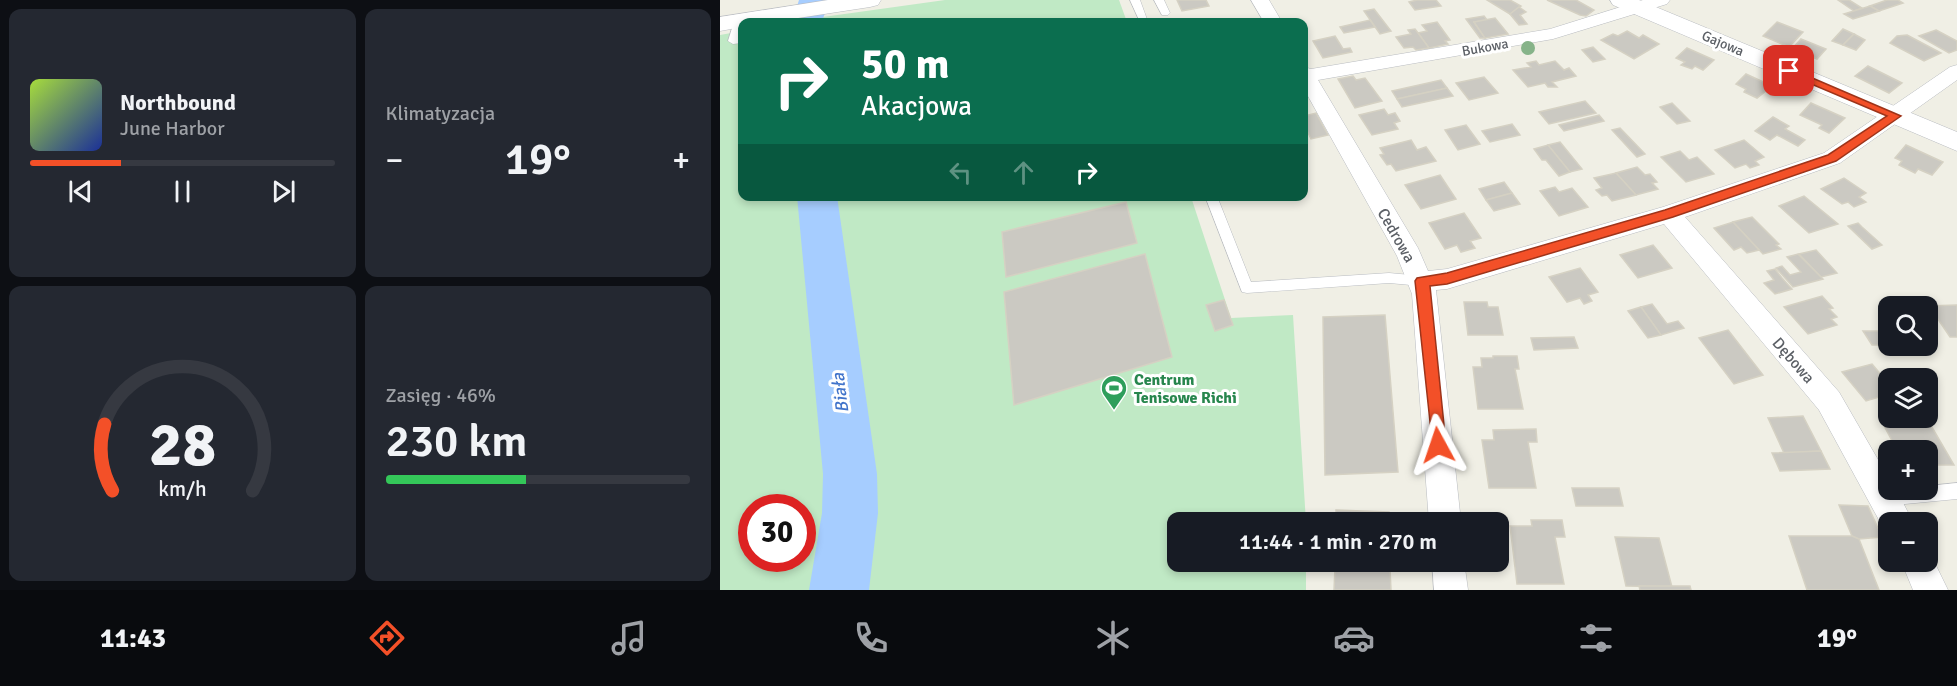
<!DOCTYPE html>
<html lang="pl">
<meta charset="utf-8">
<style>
:root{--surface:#171b24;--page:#242831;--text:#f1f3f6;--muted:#9ea1a6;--line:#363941;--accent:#f35028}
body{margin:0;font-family:Signika,sans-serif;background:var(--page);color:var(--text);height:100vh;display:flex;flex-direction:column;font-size:22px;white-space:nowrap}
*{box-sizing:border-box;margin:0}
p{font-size:20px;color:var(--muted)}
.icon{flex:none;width:33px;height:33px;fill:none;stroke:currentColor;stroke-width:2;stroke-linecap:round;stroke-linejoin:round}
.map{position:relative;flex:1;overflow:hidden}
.drawer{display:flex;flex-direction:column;gap:9px;padding:9px;background:#0d0f14;width:720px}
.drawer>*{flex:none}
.banner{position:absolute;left:18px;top:18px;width:570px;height:183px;border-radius:12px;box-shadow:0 3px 9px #0003;background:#0b6e4f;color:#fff;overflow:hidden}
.controls{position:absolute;left:1158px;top:296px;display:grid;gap:12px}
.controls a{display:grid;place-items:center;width:60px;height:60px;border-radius:12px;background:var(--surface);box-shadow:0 3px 9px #0003;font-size:30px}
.speed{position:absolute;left:18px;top:494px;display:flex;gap:12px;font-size:30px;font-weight:700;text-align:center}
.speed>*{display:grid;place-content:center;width:78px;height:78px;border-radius:50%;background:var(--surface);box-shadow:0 3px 9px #0003;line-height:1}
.speed .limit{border:9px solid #d22;background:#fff;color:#111}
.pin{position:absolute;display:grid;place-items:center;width:51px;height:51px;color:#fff;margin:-26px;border-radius:12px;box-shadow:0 3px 9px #0006}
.me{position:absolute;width:66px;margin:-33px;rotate:355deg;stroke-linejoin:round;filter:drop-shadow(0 0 4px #0008)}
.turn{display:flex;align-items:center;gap:21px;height:126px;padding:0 24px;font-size:27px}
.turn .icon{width:78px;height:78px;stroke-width:2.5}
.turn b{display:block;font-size:42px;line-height:51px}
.lanes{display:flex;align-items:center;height:57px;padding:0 24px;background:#0003;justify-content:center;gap:30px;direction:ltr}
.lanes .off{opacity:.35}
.big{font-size:45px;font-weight:600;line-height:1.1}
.drawer .widget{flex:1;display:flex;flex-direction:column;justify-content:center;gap:9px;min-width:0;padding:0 21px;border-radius:12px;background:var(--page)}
.drawer .dial{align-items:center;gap:0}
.dial svg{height:156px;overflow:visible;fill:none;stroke:var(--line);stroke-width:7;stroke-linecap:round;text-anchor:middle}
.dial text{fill:var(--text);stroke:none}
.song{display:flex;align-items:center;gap:18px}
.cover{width:72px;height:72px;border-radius:9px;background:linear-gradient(135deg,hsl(80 70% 55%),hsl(230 70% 35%))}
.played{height:6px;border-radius:3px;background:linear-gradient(90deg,var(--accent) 30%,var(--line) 30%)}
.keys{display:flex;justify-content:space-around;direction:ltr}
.heat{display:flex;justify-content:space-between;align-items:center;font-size:33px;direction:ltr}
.charge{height:9px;border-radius:4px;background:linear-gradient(90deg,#34c759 46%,var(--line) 0)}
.drawer .tiles{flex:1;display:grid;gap:9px;grid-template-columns:repeat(2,1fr)}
.trip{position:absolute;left:447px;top:512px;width:342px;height:60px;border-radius:12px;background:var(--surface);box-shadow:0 3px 9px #0003;font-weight:600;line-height:60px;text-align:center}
.dock{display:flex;height:96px;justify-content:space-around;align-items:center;background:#090b0e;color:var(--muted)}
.dock .icon{width:42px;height:42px}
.dock .active{color:var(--accent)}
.dock b{font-size:27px;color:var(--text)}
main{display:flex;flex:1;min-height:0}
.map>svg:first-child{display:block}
</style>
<main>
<section class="drawer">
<div class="tiles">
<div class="widget">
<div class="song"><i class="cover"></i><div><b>Northbound</b><p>June Harbor</p></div></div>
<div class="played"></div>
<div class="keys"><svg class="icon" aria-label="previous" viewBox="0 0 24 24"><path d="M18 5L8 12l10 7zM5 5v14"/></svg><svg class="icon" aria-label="pause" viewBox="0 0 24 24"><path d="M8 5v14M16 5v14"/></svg><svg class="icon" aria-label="next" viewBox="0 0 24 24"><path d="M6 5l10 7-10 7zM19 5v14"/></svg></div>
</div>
<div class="widget"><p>Klimatyzacja</p>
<div class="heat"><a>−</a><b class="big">19°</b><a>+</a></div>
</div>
<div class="widget dial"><svg viewBox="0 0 100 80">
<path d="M14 69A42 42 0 1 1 86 69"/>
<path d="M14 69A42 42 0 0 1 10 35" stroke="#f35028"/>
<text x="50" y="56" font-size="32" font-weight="700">28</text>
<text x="50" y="72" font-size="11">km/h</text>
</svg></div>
<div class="widget"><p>Zasięg · 46%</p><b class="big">230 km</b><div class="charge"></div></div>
</div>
</section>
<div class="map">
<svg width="1237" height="590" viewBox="0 0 1237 590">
<rect width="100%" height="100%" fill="#f0efe5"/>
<g fill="#c0e9c5" fill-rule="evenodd">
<path d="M 225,0 L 399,0 L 407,22 L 67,22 Z"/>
<path d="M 22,31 L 22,196 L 471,197 L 511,318 L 573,315 L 586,522 L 458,522 L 458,561 L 586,561 L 586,590 L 0,590 L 0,35 ZM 32,507 L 82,507 L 82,558 L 32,558 Z"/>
</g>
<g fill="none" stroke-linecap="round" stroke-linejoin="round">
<g fill="#a6cdff" fill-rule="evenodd">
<path d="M 79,0 L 109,0 L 102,22 L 72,22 Z"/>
<path d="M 77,196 L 117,196 L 157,474 L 158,513 L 149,590 L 89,590 L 102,513 L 103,474 Z"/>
</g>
</g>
<g fill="#cbc9c2" stroke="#d5d1c3" stroke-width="1.5">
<path d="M 457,0 L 486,0 L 489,6 L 462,11 Z"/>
<path d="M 697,0 L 716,0 L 721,6 L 695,10 L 689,2 Z"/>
<path d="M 767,0 L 790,0 L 801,6 L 790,14 Z"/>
<path d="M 827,0 L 856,0 L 874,10 L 866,16 L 860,15 Z"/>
<path d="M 1118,0 L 1129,0 L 1142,8 L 1134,11 Z"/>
<path d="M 1167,0 L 1178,0 L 1183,3 L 1159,11 L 1150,6 Z"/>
<path d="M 1150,6 L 1159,11 L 1133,19 L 1124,14 Z"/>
<path d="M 799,7 L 806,12 L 800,15 L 807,24 L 799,25 L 790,14 Z"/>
<path d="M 654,9 L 671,31 L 660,34 L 644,11 Z"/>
<path d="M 764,16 L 767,20 L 754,22 L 765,38 L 760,38 L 746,19 Z"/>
<path d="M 775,18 L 788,34 L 765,38 L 754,22 Z"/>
<path d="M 650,20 L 655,27 L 624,33 L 620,27 Z"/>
<path d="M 717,22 L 730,40 L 725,41 L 728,44 L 709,48 L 698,33 L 707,31 L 702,25 Z"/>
<path d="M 1057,22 L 1083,32 L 1069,47 L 1043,36 Z"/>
<path d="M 695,29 L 698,33 L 709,48 L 696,50 L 693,47 L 684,48 L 676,37 L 691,34 L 688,30 Z"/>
<path d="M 1123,29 L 1134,34 L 1123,45 L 1112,41 Z"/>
<path d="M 1216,30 L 1237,41 L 1237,50 L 1229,53 L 1199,36 Z"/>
<path d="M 907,31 L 919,38 L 923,35 L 939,44 L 914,59 L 881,40 L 893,34 L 898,36 Z"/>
<path d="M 1134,34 L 1145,40 L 1136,50 L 1123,45 Z"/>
<path d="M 1187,35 L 1221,53 L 1204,61 L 1170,43 L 1177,36 Z"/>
<path d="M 615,36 L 623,49 L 630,48 L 632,52 L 603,58 L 593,41 Z"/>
<path d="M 1081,39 L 1106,49 L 1097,59 L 1088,55 L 1087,57 L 1072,49 Z"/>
<path d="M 873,47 L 885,59 L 873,62 L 862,50 Z"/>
<path d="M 967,48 L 994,60 L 983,70 L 975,66 L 972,69 L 961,65 L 965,62 L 956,58 Z"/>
<path d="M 816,61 L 819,65 L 835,61 L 844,70 L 849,68 L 856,76 L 832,82 L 837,87 L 828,87 L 825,83 L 808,87 L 793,70 L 811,67 L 807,63 Z"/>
<path d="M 1148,66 L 1182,83 L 1169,93 L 1135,76 Z"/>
<path d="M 1026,74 L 1052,86 L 1037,98 L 1024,92 L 1026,89 L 1016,84 Z"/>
<path d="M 633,76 L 636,80 L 645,78 L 662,101 L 635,108 L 618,79 Z"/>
<path d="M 764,77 L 778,93 L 749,100 L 736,83 Z"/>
<path d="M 721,80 L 727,88 L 677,99 L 672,91 Z"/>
<path d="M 727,88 L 733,96 L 682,107 L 677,99 Z"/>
<path d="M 865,101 L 876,113 L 829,124 L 819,112 Z"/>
<path d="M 952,103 L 970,121 L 957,124 L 940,107 Z"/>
<path d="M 1091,103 L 1125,118 L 1109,133 L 1099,128 L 1102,125 L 1080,115 Z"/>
<path d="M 664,109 L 668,115 L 675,113 L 680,121 L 674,123 L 678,129 L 652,135 L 639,115 Z"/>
<path d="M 596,113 L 608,135 L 591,139 L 584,124 L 584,116 Z"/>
<path d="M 879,115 L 884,121 L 844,131 L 839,125 Z"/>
<path d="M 1053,117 L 1069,126 L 1065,129 L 1085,140 L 1078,146 L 1057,135 L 1050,140 L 1035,131 Z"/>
<path d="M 792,124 L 800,135 L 770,142 L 762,131 Z"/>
<path d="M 746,125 L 760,144 L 738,150 L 725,130 Z"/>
<path d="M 900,128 L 925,154 L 917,157 L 892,130 Z"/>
<path d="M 691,140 L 697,150 L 706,147 L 716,161 L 676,171 L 671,164 L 667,165 L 660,155 L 664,154 L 660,148 Z"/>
<path d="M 1024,140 L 1044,157 L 1035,161 L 1039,165 L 1030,168 L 1026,164 L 1015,168 L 995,150 Z"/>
<path d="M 840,142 L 862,169 L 850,172 L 828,145 Z"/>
<path d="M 828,145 L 850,172 L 839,176 L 826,160 L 822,160 L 814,149 Z"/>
<path d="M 1186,145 L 1223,162 L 1212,175 L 1198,169 L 1195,173 L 1179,165 L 1182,161 L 1175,158 Z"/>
<path d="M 960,151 L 969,160 L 977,157 L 994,174 L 966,182 L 941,157 Z"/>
<path d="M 917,167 L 925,175 L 930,174 L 937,182 L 932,183 L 938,189 L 916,195 L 896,173 Z"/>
<path d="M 896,173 L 916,195 L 892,201 L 887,195 L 882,196 L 876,190 L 882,188 L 874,178 Z"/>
<path d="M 720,175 L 736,199 L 701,209 L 685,185 Z"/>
<path d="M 1124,178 L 1146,193 L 1139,197 L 1146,202 L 1134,207 L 1128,202 L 1122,204 L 1101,189 Z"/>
<path d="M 784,182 L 792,193 L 766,200 L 759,189 Z"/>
<path d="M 835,187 L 839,192 L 852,188 L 868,207 L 839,216 L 820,191 Z"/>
<path d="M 792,193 L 800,204 L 774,211 L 766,200 Z"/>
<path d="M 1084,196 L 1118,224 L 1089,233 L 1059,206 Z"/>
<path d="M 406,202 L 417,243 L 286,277 L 282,232 Z"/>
<path d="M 744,213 L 761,238 L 750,241 L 755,248 L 741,252 L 737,245 L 725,249 L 709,223 Z"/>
<path d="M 1032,217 L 1059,244 L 1056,245 L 1061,249 L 1043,254 L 1013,222 Z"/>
<path d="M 1013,222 L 1039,250 L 1027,253 L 1021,247 L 1014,250 L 994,228 Z"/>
<path d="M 1138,223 L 1142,227 L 1162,245 L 1152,249 L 1128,226 Z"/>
<path d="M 933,245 L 952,268 L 918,278 L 900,255 Z"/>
<path d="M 1096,250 L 1117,273 L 1101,277 L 1079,254 Z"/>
<path d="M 425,254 L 452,357 L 294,405 L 284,292 Z"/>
<path d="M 1078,254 L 1103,279 L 1073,287 L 1056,268 L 1062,266 L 1070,275 L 1081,272 L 1067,257 Z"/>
<path d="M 860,268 L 878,292 L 868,295 L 872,301 L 864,304 L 860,298 L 847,302 L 829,277 Z"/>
<path d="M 1055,269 L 1062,278 L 1072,289 L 1055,294 L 1044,283 L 1054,280 L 1047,271 Z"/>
<path d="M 1102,296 L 1113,308 L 1109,309 L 1117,317 L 1111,319 L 1117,325 L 1088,334 L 1064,307 Z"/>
<path d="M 504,300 L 513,325 L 495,331 L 486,305 Z"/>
<path d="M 744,302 L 767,302 L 768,307 L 778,307 L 783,335 L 748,335 Z"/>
<path d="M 932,304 L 947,324 L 958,321 L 964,328 L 941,335 L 921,307 Z"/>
<path d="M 1237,305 L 1237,337 L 1230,337 L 1209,306 Z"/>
<path d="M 921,307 L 941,335 L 928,338 L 908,311 Z"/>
<path d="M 665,315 L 678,472 L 605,475 L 603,317 Z"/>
<path d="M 1008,330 L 1043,375 L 1014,384 L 979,338 Z"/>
<path d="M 1143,331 L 1168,331 L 1168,345 L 1152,345 Z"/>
<path d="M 854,337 L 858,348 L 814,350 L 811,338 Z"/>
<path d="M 773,356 L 797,356 L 799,369 L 795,369 L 803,409 L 758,409 L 753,367 L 762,367 L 761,358 L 773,358 Z"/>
<path d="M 1152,364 L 1168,383 L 1168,394 L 1166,395 L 1168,401 L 1164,402 L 1159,397 L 1146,401 L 1122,372 Z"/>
<path d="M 1083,416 L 1101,451 L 1064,453 L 1048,418 Z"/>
<path d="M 1162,422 L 1209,422 L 1234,465 L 1208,465 L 1208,450 L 1177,450 Z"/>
<path d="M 816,429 L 817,442 L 808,442 L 816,488 L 769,488 L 762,440 L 774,440 L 773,430 Z"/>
<path d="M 1101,451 L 1110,469 L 1060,471 L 1052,453 Z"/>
<path d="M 852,488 L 899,488 L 903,506 L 856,506 Z"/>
<path d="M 1119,505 L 1148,506 L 1162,537 L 1139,539 L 1132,536 Z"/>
<path d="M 616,510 L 669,512 L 669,522 L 616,522 Z"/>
<path d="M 811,520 L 842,520 L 845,537 L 835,537 L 844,584 L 797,584 L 790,526 L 812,526 Z"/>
<path d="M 1069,536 L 1132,536 L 1139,539 L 1159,590 L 1087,590 Z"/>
<path d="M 895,537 L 939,538 L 952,587 L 906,586 Z"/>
<path d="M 615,561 L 670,561 L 670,569 L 615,568 Z"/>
<path d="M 615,568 L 670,569 L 671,590 L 614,590 Z"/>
<path d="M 919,586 L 970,586 L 971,590 L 920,590 Z"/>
</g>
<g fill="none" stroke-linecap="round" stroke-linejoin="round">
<g stroke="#b9bcc1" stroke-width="1">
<g id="service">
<path d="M 410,0 L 420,0 L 428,22 L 420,22 Z"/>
<path d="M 434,0 L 444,0 L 450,13 L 448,15 L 442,15 Z"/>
<path d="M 15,19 L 23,21 L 19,37 L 22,37 L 22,43 L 13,44 L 8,41 Z"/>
<path d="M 485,196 L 497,196 L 531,282 L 669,273 L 702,276 L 707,277 L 709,281 L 707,285 L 702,286 L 669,283 L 527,293 L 522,292 Z"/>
<path d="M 1237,483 L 1237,499 L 1164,506 L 1158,504 L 1156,498 L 1158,492 L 1164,490 L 1208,489 L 1208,486 Z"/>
</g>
</g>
<g stroke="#b9bcc1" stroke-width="1">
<g id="minor">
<path d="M 531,0 L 549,0 L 562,22 L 544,22 Z"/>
<path d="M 923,0 L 950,0 L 947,4 L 833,39 L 598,80 L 698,248 L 708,271 L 727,269 L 943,207 L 1104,153 L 1230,67 L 1237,65 L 1237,80 L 1120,163 L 965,217 L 1119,392 L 1168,477 L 1168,489 L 1176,489 L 1193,522 L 1168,522 L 1168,534 L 1166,533 L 1099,410 L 944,224 L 727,289 L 716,290 L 741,522 L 709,522 L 692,294 L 677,256 L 584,89 L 584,67 L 591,69 L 830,29 Z"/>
<path d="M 1208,549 L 1228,590 L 1193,590 L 1181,561 L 1208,561 Z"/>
<path d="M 712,561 L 744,561 L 748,590 L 714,590 Z"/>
</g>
</g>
<g stroke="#b9bcc1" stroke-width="1">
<path id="tertiary" d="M 890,0 L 919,0 L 1237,132 L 1237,151 L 893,5 Z"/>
</g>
<g stroke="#babdc3" stroke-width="1">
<path id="secondary" d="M 108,0 L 161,0 L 158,5 L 150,7 L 52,22 L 22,22 L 22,27 L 0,31 L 0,17 Z"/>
</g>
<use href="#service" fill="#fff" fill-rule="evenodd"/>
<use href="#minor" fill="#fff" fill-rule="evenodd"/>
<use href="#tertiary" fill="#fff" fill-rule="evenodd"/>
<use href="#secondary" fill="#fff" fill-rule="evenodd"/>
</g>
<circle fill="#86b389" cx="808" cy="48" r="7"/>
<path fill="#f35028" stroke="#9e341a" stroke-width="1.5" d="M 1069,68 L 1181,116 L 1116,161 L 953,217 L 727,284 L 710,286 L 726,445 L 724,450 L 718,452 L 713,450 L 695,281 L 697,278 L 727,273 L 945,210 L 1108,155 L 1167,116 L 1065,73 L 1064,71 Z"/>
<defs>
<g id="stadium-pin" transform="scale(1.35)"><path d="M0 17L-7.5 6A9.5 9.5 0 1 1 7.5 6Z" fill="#2e9e5b" stroke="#fff"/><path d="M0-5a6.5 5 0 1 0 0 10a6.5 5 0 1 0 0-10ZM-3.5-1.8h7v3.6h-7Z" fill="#fff"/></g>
</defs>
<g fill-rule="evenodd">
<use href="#stadium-pin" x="394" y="388"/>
</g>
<g text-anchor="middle" stroke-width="6" stroke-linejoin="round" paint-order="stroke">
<g font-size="14" fill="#5c6066" stroke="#fff">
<text transform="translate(1003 43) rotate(23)" y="5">Gajowa</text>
<text transform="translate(765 47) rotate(-10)" y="5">Bukowa</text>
</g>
<g font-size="16" fill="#5c6066" stroke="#fff">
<text transform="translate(677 235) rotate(60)" y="6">Cedrowa</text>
<text transform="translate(1074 360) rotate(49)" y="6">Dębowa</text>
</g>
<g font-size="16" font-weight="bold" fill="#27864d" stroke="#fff" text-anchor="start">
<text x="414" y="385">Centrum<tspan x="414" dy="18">Tenisowe Richi</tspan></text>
</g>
<g font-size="18" font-style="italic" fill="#4073ca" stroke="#fff">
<text transform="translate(120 393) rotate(-97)" y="6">Biała</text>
</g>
</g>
</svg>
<div class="controls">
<a><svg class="icon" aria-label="search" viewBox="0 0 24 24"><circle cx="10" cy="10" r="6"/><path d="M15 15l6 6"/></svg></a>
<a><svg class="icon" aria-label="layers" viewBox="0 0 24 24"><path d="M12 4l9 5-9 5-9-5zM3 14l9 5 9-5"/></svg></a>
<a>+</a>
<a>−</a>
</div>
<div class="speed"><div class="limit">30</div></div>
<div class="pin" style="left:1069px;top:71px;background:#d93025"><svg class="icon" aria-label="arrive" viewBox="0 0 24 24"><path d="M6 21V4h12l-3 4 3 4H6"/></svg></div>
<svg class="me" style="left:718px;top:445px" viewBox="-20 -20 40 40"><path d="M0-17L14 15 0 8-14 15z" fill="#f35028" stroke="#fff" stroke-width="4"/></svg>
<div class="trip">11:44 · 1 min · 270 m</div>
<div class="banner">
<div class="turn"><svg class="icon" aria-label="right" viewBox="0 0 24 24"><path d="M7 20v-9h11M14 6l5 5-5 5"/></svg><div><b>50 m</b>Akacjowa</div></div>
<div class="lanes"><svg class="icon off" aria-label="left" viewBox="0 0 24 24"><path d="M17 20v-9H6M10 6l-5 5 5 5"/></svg><svg class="icon off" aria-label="ahead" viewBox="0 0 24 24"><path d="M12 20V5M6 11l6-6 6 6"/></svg><svg class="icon" aria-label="right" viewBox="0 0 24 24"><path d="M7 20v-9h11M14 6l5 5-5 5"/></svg></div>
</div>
</div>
</main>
<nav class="dock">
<b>11:43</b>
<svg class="icon active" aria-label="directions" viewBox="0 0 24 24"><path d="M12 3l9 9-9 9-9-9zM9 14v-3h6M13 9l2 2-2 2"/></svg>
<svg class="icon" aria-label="music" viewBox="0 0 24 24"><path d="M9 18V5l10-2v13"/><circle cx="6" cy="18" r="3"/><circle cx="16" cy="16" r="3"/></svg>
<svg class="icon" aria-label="phone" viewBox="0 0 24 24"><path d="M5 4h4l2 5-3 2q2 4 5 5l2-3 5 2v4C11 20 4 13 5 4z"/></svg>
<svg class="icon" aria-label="climate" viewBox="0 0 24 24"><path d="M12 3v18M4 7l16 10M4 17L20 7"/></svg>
<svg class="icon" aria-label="car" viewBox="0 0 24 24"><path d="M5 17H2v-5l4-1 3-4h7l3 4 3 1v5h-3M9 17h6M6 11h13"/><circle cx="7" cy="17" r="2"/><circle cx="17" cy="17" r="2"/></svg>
<svg class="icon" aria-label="filters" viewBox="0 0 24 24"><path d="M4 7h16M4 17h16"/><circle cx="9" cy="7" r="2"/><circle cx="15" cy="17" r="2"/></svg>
<b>19°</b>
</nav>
